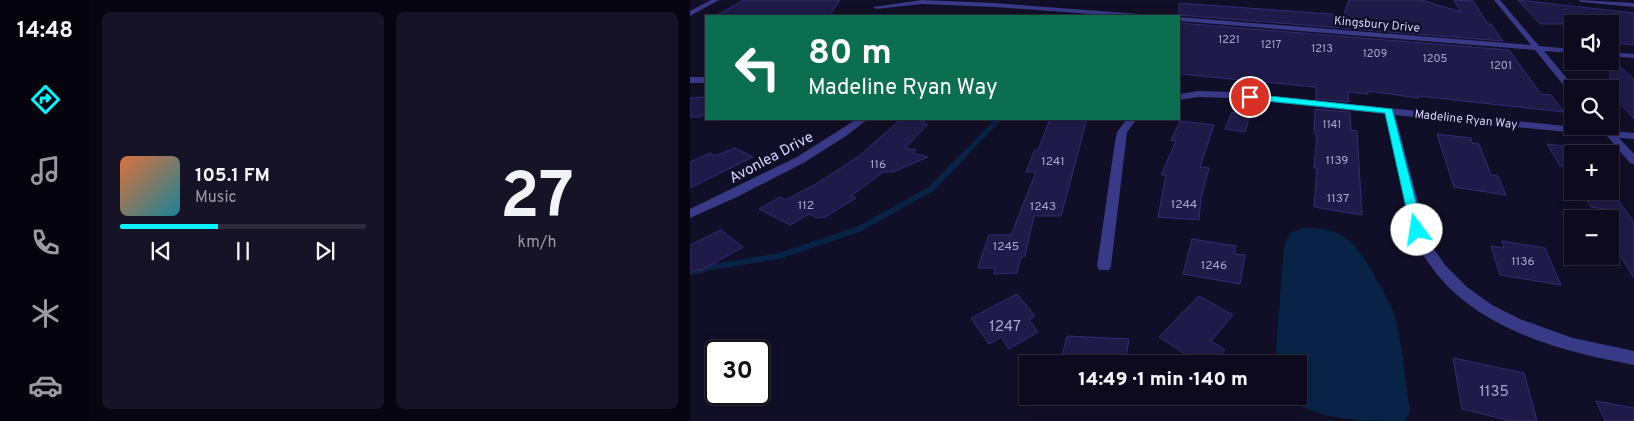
<!DOCTYPE html>
<meta charset="utf-8">
<style>
:root{--surface:#0d0a1d;--page:#161326;--text:#f1f3f6;--muted:#9a9aa4;--line:#2d2b3b;--accent:#00f7ff}
body{margin:0;font-family:Overpass,sans-serif;background:var(--page);color:var(--text);height:100vh;display:flex;flex-direction:column;font-size:19px;white-space:nowrap}
*{box-sizing:border-box;margin:0}
p{font-size:16px;color:var(--muted)}
.icon{flex:none;width:28px;height:28px;fill:none;stroke:currentColor;stroke-width:2;stroke-linecap:round;stroke-linejoin:round}
.map{position:relative;flex:1;overflow:hidden}
.sheet{display:flex;flex-direction:column;gap:12px;padding:12px;background:#070610;width:600px}
.sheet>*{flex:none}
.hud{position:absolute;left:15px;top:15px;width:475px;height:105px;border-radius:0px;box-shadow:0 2px 12px #0003,0 0 0 1px var(--line);background:#0b6e4f;color:#fff;overflow:hidden}
.controls{position:absolute;left:874px;top:15px;display:grid;gap:10px}
.controls a{display:grid;place-items:center;width:55px;height:55px;border-radius:0px;background:var(--surface);box-shadow:0 2px 12px #0003,0 0 0 1px var(--line);font-size:25px}
.speed{position:absolute;left:15px;top:340px;display:flex;gap:10px;font-size:25px;font-weight:700;text-align:center}
.speed>*{display:grid;place-content:center;width:65px;height:65px;border-radius:50%;background:var(--surface);box-shadow:0 2px 12px #0003,0 0 0 1px var(--line);line-height:1}
.speed .limit{border:2px solid #111;border-radius:8px;background:#fff;color:#111}
.pin{position:absolute;display:grid;place-items:center;width:42px;height:42px;color:#fff;margin:-21px;border:2px solid #fff;border-radius:50%;box-shadow:0 1px 5px #0007}
.me{position:absolute;width:55px;margin:-28px;rotate:346deg;stroke-linejoin:round;filter:drop-shadow(0 0 4px #0008)}
.turn{display:flex;align-items:center;gap:18px;height:105px;padding:0 20px;font-size:22px}
.turn .icon{width:65px;height:65px;stroke-width:2.5}
.turn b{display:block;font-size:35px;line-height:42px}
.sheet .card{flex:1;display:flex;flex-direction:column;justify-content:center;gap:8px;min-width:0;padding:0 18px;border-radius:8px;background:var(--page)}
.sheet .dial{align-items:center;gap:0}
.dial b{font-size:65px;line-height:1}
.song{display:flex;align-items:center;gap:15px}
.cover{width:60px;height:60px;border-radius:8px;background:linear-gradient(135deg,hsl(20 70% 55%),hsl(190 70% 35%))}
.played{height:5px;border-radius:2px;background:linear-gradient(90deg,var(--accent) 40%,var(--line) 40%)}
.keys{display:flex;justify-content:space-around;direction:ltr}
.sheet .tiles{flex:1;display:grid;gap:12px;grid-template-columns:repeat(2,1fr)}
.trip{position:absolute;left:329px;top:355px;width:288px;height:50px;border-radius:0px;background:var(--surface);box-shadow:0 2px 12px #0003,0 0 0 1px var(--line);font-weight:800;line-height:50px;text-align:center}
main{display:flex;flex:1;min-height:0}
.dock{display:flex;flex-direction:column;width:90px;justify-content:space-around;align-items:center;background:#05040c;color:var(--muted)}
.dock .icon{width:35px;height:35px}
.dock .active{color:var(--accent)}
.dock b{font-size:22px;color:var(--text)}
.map>svg:first-child{display:block}
</style>
<main>
<nav class="dock">
<b>14:48</b>
<svg class="icon active" aria-label="directions" viewBox="0 0 24 24"><path d="M12 3l9 9-9 9-9-9zM9 14v-3h6M13 9l2 2-2 2"/></svg>
<svg class="icon" aria-label="music" viewBox="0 0 24 24"><path d="M9 18V5l10-2v13"/><circle cx="6" cy="18" r="3"/><circle cx="16" cy="16" r="3"/></svg>
<svg class="icon" aria-label="phone" viewBox="0 0 24 24"><path d="M5 4h4l2 5-3 2q2 4 5 5l2-3 5 2v4C11 20 4 13 5 4z"/></svg>
<svg class="icon" aria-label="climate" viewBox="0 0 24 24"><path d="M12 3v18M4 7l16 10M4 17L20 7"/></svg>
<svg class="icon" aria-label="car" viewBox="0 0 24 24"><path d="M5 17H2v-5l4-1 3-4h7l3 4 3 1v5h-3M9 17h6M6 11h13"/><circle cx="7" cy="17" r="2"/><circle cx="17" cy="17" r="2"/></svg>
</nav>
<section class="sheet">
<div class="tiles">
<div class="card">
<div class="song"><i class="cover"></i><div><b>105.1 FM</b><p>Music</p></div></div>
<div class="played"></div>
<div class="keys"><svg class="icon" aria-label="previous" viewBox="0 0 24 24"><path d="M18 5L8 12l10 7zM5 5v14"/></svg><svg class="icon" aria-label="pause" viewBox="0 0 24 24"><path d="M8 5v14M16 5v14"/></svg><svg class="icon" aria-label="next" viewBox="0 0 24 24"><path d="M6 5l10 7-10 7zM19 5v14"/></svg></div>
</div>
<div class="card dial"><b>27</b><p>km/h</p></div>
</div>
</section>
<div class="map">
<svg width="944" height="421" viewBox="0 0 944 421">
<rect width="100%" height="100%" fill="#110e27"/>
<path fill="#082346" d="M 614,228 C 653,227 665,242 683,273 C 689,285 698,298 703,311 C 712,338 715,381 720,410 L 715,421 C 672,421 632,421 594,398 L 594,396 L 608,396 L 608,364 L 585,364 L 594,246 L 600,233 Z"/>
<g fill="none" stroke-linecap="round" stroke-linejoin="round">
<path stroke="#082346" stroke-width="5" d="M 274,155 L 309,119"/>
<path stroke="#082346" stroke-width="6" d="M 4,270 L 89,256 L 169,229 L 241,189 L 275,154"/>
<path stroke="#082346" stroke-width="8" d="M 0,271 L 12,269"/>
</g>
<g fill="#201a48" stroke="#342b75">
<path d="M 54,0 L 150,0 L 139,16 L 25,16 Z"/>
<path d="M 659,0 L 731,0 L 771,12 L 764,0 L 783,1 L 798,24 L 801,24 L 813,41 L 489,15 L 489,3 L 654,15 Z"/>
<path d="M 828,0 L 944,13 L 944,45 L 920,43 L 920,24 L 850,24 Z"/>
<path d="M 489,23 L 819,50 L 851,94 L 861,95 L 874,112 L 728,96 L 729,98 L 678,91 L 678,94 L 658,92 L 659,102 L 626,99 L 626,87 L 489,74 Z"/>
<path d="M 920,58 L 944,79 L 944,119 L 920,92 Z"/>
<path d="M 16,97 L 16,112 L 11,117 L 0,117 L 0,98 Z"/>
<path d="M 625,109 L 660,112 L 661,130 L 667,131 L 672,215 L 624,207 L 627,168 L 624,168 L 627,135 L 624,134 Z"/>
<path d="M 542,112 L 560,114 L 555,132 L 535,129 Z"/>
<path d="M 211,119 L 237,119 L 232,124 L 238,124 L 215,148 L 226,150 L 223,153 L 238,157 L 203,172 L 193,172 L 161,196 L 166,198 L 135,217 L 128,218 L 119,214 L 100,225 L 69,209 L 90,197 L 95,200 L 126,184 L 168,157 Z"/>
<path d="M 360,119 L 397,119 L 371,216 L 344,216 L 335,256 L 331,257 L 327,273 L 304,274 L 305,268 L 288,268 L 299,235 L 321,235 L 346,172 L 336,172 L 345,150 L 348,150 Z"/>
<path d="M 490,121 L 524,125 L 510,167 L 519,168 L 511,198 L 509,220 L 468,217 L 476,175 L 471,175 L 486,141 L 481,140 Z"/>
<path d="M 747,134 L 781,138 L 782,143 L 789,144 L 801,175 L 808,176 L 816,195 L 764,187 Z"/>
<path d="M 857,144 L 882,147 L 882,167 L 870,166 Z"/>
<path d="M 45,148 L 63,157 L 0,188 L 0,162 L 20,153 L 25,156 Z"/>
<path d="M 920,189 L 944,222 L 944,278 L 928,252 L 923,251 L 920,246 L 920,210 L 901,207 L 891,191 L 920,191 Z"/>
<path d="M 31,230 L 53,247 L 10,271 L 8,269 L 0,273 L 0,245 Z"/>
<path d="M 502,239 L 546,246 L 544,254 L 555,255 L 550,284 L 493,274 Z"/>
<path d="M 812,241 L 855,248 L 871,285 L 810,275 L 801,246 L 814,248 Z"/>
<path d="M 327,294 L 345,316 L 339,320 L 348,332 L 319,349 L 311,337 L 299,344 L 281,318 Z"/>
<path d="M 509,296 L 543,315 L 521,341 L 535,350 L 524,364 L 510,364 L 469,337 Z"/>
<path d="M 377,336 L 439,339 L 435,364 L 370,364 Z"/>
<path d="M 763,358 L 834,373 L 847,421 L 821,421 L 772,409 Z"/>
<path d="M 906,401 L 944,408 L 944,421 L 915,421 Z"/>
</g>
<g fill="none" stroke-linecap="round" stroke-linejoin="round">
<g fill="#383a87" fill-rule="evenodd">
<path d="M 21,0 L 29,0 L 0,16 L 0,11 Z"/>
<path d="M 232,0 L 304,3 L 450,14 L 453,16 L 427,16 L 304,7 L 232,4 L 186,9 L 183,7 Z"/>
<path d="M 804,0 L 810,0 L 849,46 L 882,49 L 882,53 L 854,51 L 885,88 L 882,89 L 882,93 L 879,92 L 845,50 L 489,21 L 489,17 L 841,45 Z"/>
<path d="M 888,0 L 944,3 L 944,7 L 891,2 Z"/>
<path d="M 920,52 L 944,54 L 944,58 L 920,56 Z"/>
<rect x="0" y="77" width="16" height="6"/>
<path d="M 508,91 L 541,92 L 914,130 L 918,128 L 923,131 L 944,133 L 944,139 L 929,138 L 944,154 L 944,164 L 940,163 L 917,136 L 705,115 L 739,242 L 755,265 L 777,287 L 802,305 L 830,319 L 883,338 L 944,351 L 944,365 C 870,351 783,329 738,262 C 734,256 728,250 725,243 C 720,231 719,216 716,203 C 709,173 702,143 695,114 L 541,98 L 508,97 L 489,100 L 489,94 Z"/>
<path d="M 167,119 L 178,119 L 156,136 L 115,162 L 49,196 L 0,218 L 0,209 L 107,157 Z"/>
<path d="M 437,119 L 447,119 L 437,132 L 421,266 L 419,270 L 409,270 L 407,266 L 425,142 L 427,132 Z"/>
</g>
</g>
<path fill="#00f7ff" stroke="#00a1a6" d="M 560,94 L 702,109 L 733,230 L 732,232 L 727,234 L 721,230 L 695,113 L 557,99 L 557,95 Z"/>
<g text-anchor="middle" stroke-width="5" stroke-linejoin="round" paint-order="stroke">
<g font-size="11" fill="#a8a6d1">
<text x="539" y="43">1221</text>
<text x="581" y="48">1217</text>
<text x="632" y="52">1213</text>
<text x="685" y="57">1209</text>
<text x="745" y="62">1205</text>
<text x="811" y="69">1201</text>
<text x="642" y="128">1141</text>
</g>
<g font-size="12" fill="#d6d4ff" stroke="#110e27">
<text transform="translate(687 24) rotate(5)" y="4">Kingsbury Drive</text>
<text transform="translate(776 119) rotate(6)" y="4">Madeline Ryan Way</text>
</g>
<g font-size="12" fill="#a8a6d1">
<text x="647" y="164">1139</text>
<text x="363" y="165">1241</text>
<text x="188" y="168">116</text>
<text x="648" y="202">1137</text>
<text x="494" y="208">1244</text>
<text x="116" y="209">112</text>
<text x="353" y="210">1243</text>
<text x="316" y="250">1245</text>
<text x="833" y="265">1136</text>
<text x="524" y="269">1246</text>
</g>
<g font-size="15" fill="#d6d4ff" stroke="#110e27">
<text transform="translate(81 157) rotate(-28)" y="5">Avonlea Drive</text>
</g>
<g font-size="15" fill="#a8a6d1">
<text x="315" y="331">1247</text>
<text x="804" y="396">1135</text>
</g>
</g>
</svg>
<div class="controls">
<a><svg class="icon" aria-label="sound" viewBox="0 0 24 24"><path d="M4 9h4l5-4v14l-5-4H4zM17 9q2 3 0 6"/></svg></a>
<a><svg class="icon" aria-label="search" viewBox="0 0 24 24"><circle cx="10" cy="10" r="6"/><path d="M15 15l6 6"/></svg></a>
<a>+</a>
<a>−</a>
</div>
<div class="speed"><div class="limit">30</div></div>
<div class="pin" style="left:560px;top:97px;background:#d93025"><svg class="icon" aria-label="arrive" viewBox="0 0 24 24"><path d="M6 21V4h12l-3 4 3 4H6"/></svg></div>
<svg class="me" style="left:727px;top:230px" viewBox="-20 -20 40 40"><circle r="19" fill="#fff"/><path d="M0-13L10 11 0 6-10 11z" fill="#00f7ff"/></svg>
<div class="trip">14:49 · 1 min · 140 m</div>
<div class="hud">
<div class="turn"><svg class="icon" aria-label="left" viewBox="0 0 24 24"><path d="M17 20v-9H6M10 6l-5 5 5 5"/></svg><div><b>80 m</b>Madeline Ryan Way</div></div>
</div>
</div>
</main>
